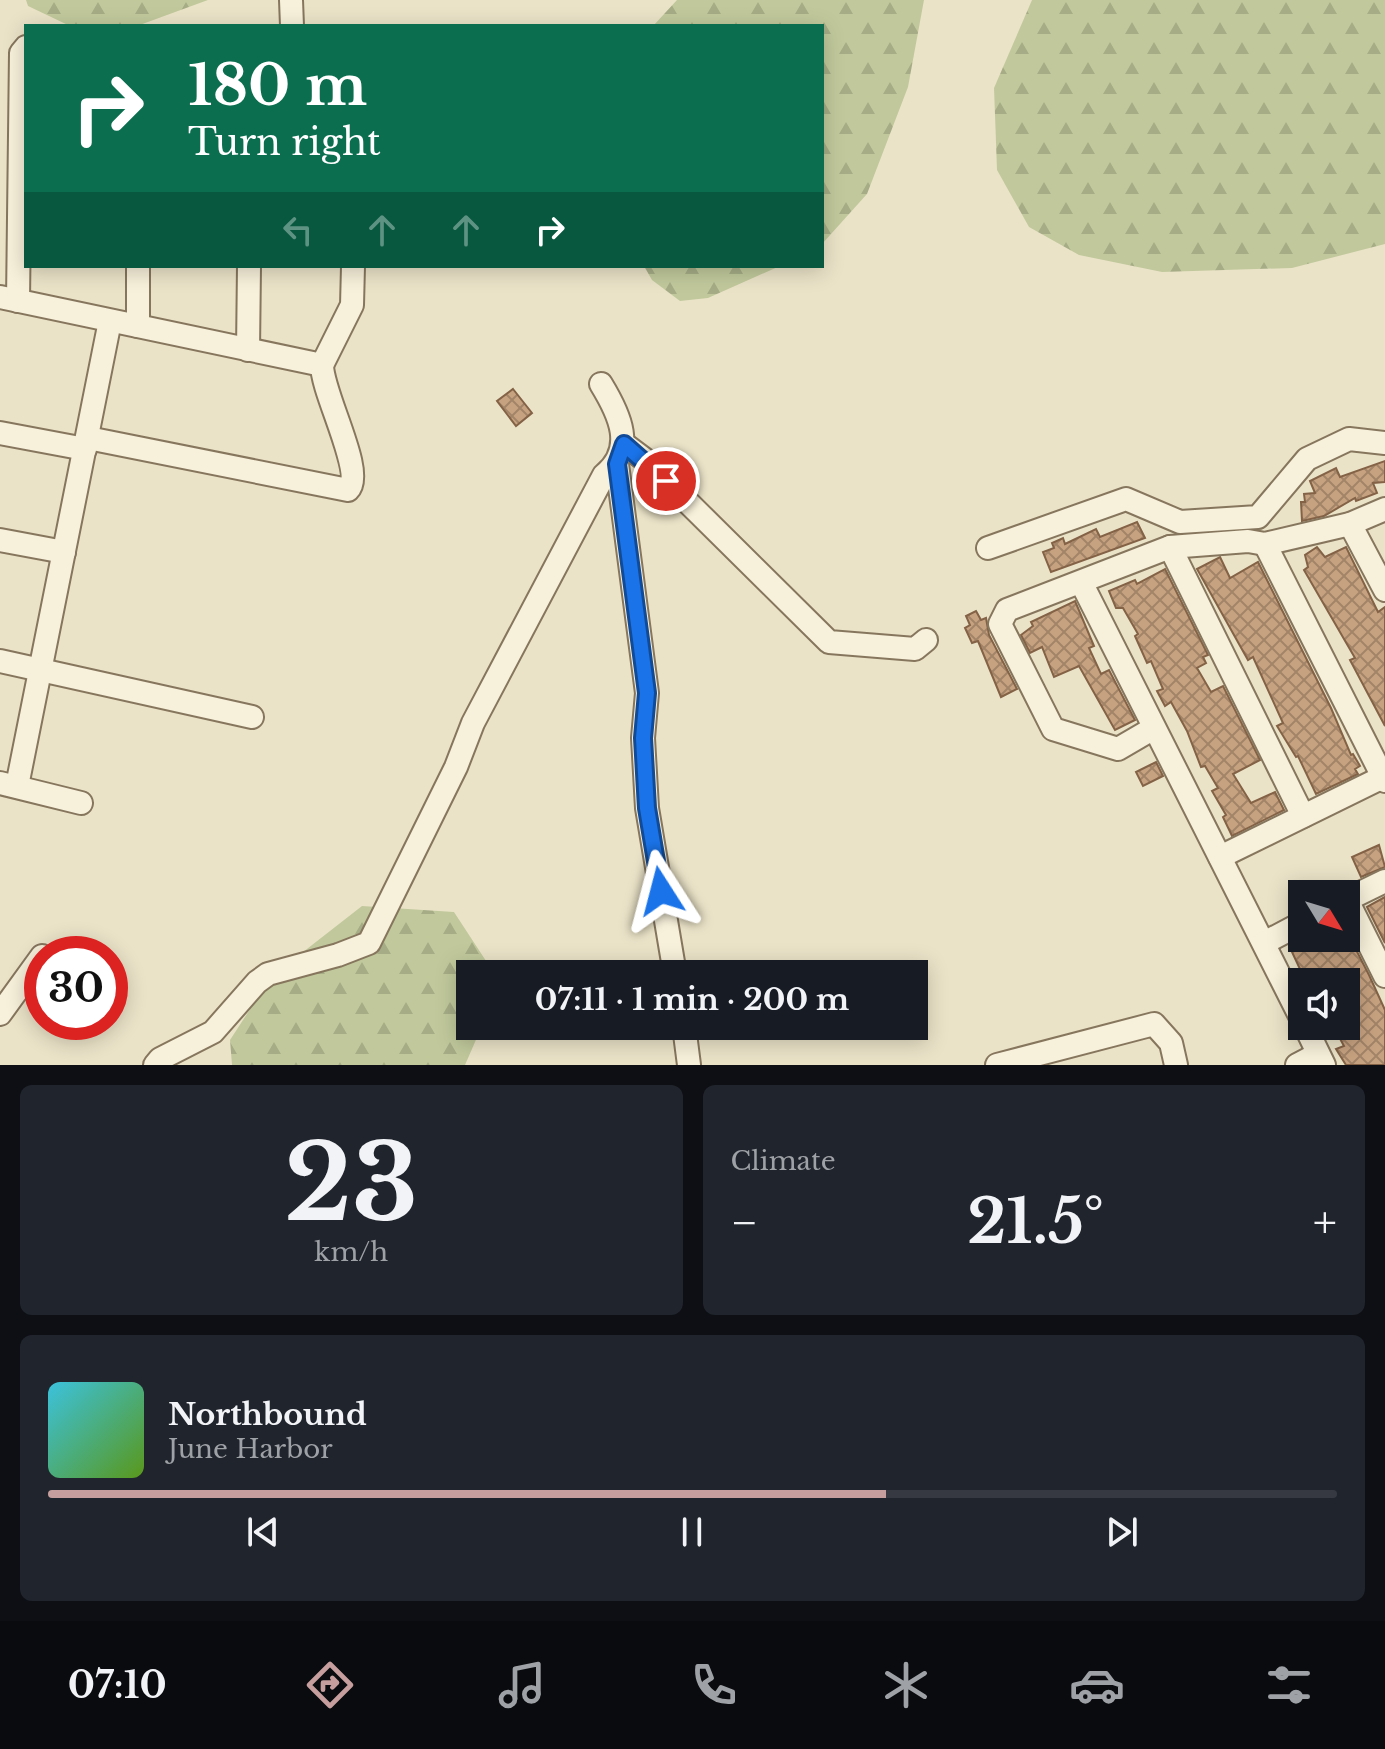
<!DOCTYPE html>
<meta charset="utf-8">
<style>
:root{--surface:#171b24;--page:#20242c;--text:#f1f3f6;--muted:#9ea1a6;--line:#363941;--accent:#c69e9e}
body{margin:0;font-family:"Libre Baskerville",serif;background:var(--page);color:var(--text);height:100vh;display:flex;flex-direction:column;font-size:30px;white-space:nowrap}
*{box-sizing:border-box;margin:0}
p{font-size:26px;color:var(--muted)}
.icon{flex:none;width:44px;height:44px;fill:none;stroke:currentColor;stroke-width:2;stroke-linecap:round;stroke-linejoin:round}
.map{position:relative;height:1065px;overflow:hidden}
.side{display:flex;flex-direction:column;gap:20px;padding:20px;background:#0d0f14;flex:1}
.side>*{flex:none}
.top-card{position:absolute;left:24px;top:24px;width:800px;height:244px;border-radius:0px;box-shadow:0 4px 20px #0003;background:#0b6e4f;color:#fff;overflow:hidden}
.needle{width:52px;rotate:128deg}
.controls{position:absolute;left:1288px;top:880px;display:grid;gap:16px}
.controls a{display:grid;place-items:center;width:72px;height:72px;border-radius:0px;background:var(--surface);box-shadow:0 4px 20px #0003;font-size:40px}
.speed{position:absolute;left:24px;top:936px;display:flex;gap:16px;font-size:40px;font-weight:700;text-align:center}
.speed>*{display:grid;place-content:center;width:104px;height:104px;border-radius:50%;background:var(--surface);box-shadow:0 4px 20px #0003;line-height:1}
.speed .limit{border:12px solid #d22;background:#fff;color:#111}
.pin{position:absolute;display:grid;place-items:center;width:68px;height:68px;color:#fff;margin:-34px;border:4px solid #fff;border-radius:50%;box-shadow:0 2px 8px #0007}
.me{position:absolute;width:88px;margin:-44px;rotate:351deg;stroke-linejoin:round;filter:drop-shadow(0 0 6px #0008)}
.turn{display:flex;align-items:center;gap:28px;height:168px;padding:0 32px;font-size:36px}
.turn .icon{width:104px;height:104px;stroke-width:2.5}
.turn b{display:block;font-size:56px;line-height:68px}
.lanes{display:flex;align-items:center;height:76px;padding:0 32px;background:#0003;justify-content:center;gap:40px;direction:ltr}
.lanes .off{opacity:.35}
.big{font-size:60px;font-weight:700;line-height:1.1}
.side .card{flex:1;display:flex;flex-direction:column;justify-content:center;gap:12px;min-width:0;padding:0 28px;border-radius:12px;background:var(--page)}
.side .dial{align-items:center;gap:0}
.dial b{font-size:104px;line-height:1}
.song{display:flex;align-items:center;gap:24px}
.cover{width:96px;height:96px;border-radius:12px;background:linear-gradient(135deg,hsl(190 70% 55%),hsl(90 70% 35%))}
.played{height:8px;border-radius:4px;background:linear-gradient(90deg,var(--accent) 65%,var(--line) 65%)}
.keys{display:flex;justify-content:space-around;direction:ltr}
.heat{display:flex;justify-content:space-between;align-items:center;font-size:44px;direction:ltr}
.side .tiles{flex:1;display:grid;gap:20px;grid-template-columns:1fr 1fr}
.card:last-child{grid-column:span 2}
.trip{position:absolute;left:456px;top:960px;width:472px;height:80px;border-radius:0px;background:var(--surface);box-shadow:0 4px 20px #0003;font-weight:700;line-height:80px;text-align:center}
.tabs{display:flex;height:128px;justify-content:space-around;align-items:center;background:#090b0e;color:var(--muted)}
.tabs .icon{width:56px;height:56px}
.tabs .selected{color:var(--accent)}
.tabs b{font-size:36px;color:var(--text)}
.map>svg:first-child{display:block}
</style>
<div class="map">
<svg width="1385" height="1065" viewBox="0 0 1385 1065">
<defs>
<pattern id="forest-firs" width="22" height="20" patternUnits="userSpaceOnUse" patternTransform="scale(2)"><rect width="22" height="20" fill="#c1c99c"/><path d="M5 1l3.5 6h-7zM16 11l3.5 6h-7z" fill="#a6ad86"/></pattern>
<pattern id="building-cross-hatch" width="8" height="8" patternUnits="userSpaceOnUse" patternTransform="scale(2)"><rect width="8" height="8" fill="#c7a280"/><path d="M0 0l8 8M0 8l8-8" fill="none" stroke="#a28468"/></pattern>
</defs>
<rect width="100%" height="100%" fill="#ebe3c8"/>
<g fill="url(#forest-firs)">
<path d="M 26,0 L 208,0 L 137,26 L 70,26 L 28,6 Z"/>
<path d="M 677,0 L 924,0 L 908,87 L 867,194 L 822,244 L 822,26 L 653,26 Z"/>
<path d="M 1032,0 L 1385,0 L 1385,244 L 1292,268 L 1162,272 L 1079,255 L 1029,227 L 997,170 L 994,88 Z"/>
<path d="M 644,266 L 780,266 L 708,298 L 680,301 L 652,280 Z"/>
<path d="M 362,906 L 454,912 L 490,967 L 489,974 L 470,974 L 470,1026 L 482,1026 L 465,1065 L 232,1065 L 230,1040 L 271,977 Z"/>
</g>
<g fill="url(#building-cross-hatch)" stroke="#836246" stroke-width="2">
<path d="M 513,389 L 532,413 L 516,426 L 497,401 Z"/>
<path d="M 1385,461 L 1385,482 L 1373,483 L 1377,493 L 1356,501 L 1355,498 L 1324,516 L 1302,521 L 1301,502 L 1305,502 L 1304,494 L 1315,493 L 1310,481 L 1336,468 L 1340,477 Z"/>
<path d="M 1137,522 L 1145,538 L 1051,572 L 1043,552 L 1054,548 L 1052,543 L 1063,538 L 1065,544 L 1096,529 L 1100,537 Z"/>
<path d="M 1317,547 L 1325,557 L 1346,547 L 1378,612 L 1385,607 L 1385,726 L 1350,660 L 1355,658 L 1304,570 L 1308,567 L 1305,555 Z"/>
<path d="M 1220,557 L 1230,578 L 1258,562 L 1331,708 L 1351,755 L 1353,754 L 1360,766 L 1355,769 L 1358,774 L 1316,794 L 1298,756 L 1296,757 L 1277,726 L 1283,723 L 1253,657 L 1248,660 L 1197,569 Z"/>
<path d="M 1165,569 L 1208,655 L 1203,657 L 1206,663 L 1197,668 L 1211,692 L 1223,686 L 1260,760 L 1233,774 L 1251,803 L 1275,792 L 1284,810 L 1232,836 L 1223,817 L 1226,815 L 1212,791 L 1218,788 L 1205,766 L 1201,767 L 1187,731 L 1171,702 L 1165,706 L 1157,691 L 1163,689 L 1151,661 L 1147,663 L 1135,636 L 1138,634 L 1123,608 L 1116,608 L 1109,591 L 1135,580 L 1137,584 Z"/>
<path d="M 1075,601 L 1094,646 L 1089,648 L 1101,674 L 1109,670 L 1135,720 L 1115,730 L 1079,666 L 1054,677 L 1042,647 L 1030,653 L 1021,635 L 1033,626 L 1031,622 Z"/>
<path d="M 976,611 L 981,620 L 986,618 L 989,635 L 1017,689 L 1001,697 L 978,641 L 972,643 L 965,628 L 970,625 L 966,616 Z"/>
<path d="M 1156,762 L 1163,776 L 1143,786 L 1136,772 Z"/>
<path d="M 1379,845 L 1385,867 L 1361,877 L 1352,857 Z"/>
<path d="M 1385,897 L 1385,943 L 1367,907 Z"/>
<path d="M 1323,938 L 1350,938 L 1369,975 L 1385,1010 L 1385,1065 L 1346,1065 L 1336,1049 L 1344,1046 L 1333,1026 L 1346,1026 L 1346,982 L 1306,982 L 1292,952 Z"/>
</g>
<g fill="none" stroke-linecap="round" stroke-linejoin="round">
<g stroke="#86765e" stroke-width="26">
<g id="minor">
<path d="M 291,0 L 292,26"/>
<path d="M 0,297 L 322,365 L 352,305 L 353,266"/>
<path d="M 18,301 L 21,53 L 26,47"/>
<path d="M 138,326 L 138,266"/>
<path d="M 248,350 L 249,266"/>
<path d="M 0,433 L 85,449"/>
<path d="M 88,438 L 348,490 C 366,473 322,394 322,365"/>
<path d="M 624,444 L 644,459 L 829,642 L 915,649 L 926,640"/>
<path d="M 617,464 L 647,693 L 643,738 L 647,808 L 675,974"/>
<path d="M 1350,524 L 1385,590"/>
<path d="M 0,540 L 64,552"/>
<path d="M 1265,544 L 1385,781"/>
<path d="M 1170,547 L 1303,816"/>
<path d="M 988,548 L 1126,499 L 1180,522 L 1258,517 L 1307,459 L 1349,439 L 1385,443"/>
<path d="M 1082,584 L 1302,1020"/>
<path d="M 0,661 L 252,717"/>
<path d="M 1154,728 L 1118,749 L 1053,729 L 1000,624 L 1007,610 L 1170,547 L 1248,541 L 1265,544 L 1350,524 L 1385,509"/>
<path d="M 0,783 L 81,803"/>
<path d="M 17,786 L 110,321"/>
<path d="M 1220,857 L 1385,776"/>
<path d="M 1346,900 L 1385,881"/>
<path d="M 1347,900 L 1385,976"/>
<path d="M 1264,943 L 1302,923"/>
<path d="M 0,1014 L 42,956"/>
<path d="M 684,1026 L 689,1065"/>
<path d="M 1305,1026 L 1324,1065"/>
<path d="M 155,1065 L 160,1059 L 213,1032 L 257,982 L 268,974 L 338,955 L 369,943 L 456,767 L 473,723 L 604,475 C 636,449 620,415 601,384"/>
<path d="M 997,1065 L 1154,1024 L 1171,1043 L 1176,1065"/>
<path d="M 1297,1065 L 1318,1054"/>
</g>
</g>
<use href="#minor" stroke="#f7f0da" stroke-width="22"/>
</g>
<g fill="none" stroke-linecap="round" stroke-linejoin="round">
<g stroke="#114b97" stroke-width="20">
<path id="route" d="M 661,891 L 647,808 L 643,738 L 647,693 L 617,464 L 624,444 L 666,481"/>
</g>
<use href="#route" stroke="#1a73e8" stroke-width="14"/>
</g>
</svg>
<div class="controls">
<a><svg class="needle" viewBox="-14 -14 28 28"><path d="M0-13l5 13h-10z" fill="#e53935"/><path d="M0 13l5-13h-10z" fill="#9ea1a6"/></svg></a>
<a><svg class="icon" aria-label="sound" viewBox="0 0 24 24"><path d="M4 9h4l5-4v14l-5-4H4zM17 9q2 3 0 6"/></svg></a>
</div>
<div class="speed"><div class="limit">30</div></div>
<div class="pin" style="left:666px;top:481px;background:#d93025"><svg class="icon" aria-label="arrive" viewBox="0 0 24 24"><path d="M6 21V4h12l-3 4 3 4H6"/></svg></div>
<svg class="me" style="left:661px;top:891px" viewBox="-20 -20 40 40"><path d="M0-17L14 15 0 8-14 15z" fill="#1a73e8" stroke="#fff" stroke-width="4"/></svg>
<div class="trip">07:11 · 1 min · 200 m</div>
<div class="top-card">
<div class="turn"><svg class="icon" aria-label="right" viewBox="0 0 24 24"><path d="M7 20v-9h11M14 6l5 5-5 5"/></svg><div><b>180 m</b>Turn right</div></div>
<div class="lanes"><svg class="icon off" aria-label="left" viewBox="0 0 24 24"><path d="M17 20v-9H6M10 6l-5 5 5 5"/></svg><svg class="icon off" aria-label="ahead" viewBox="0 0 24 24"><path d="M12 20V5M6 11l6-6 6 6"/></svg><svg class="icon off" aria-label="ahead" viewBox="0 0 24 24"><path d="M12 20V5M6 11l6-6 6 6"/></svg><svg class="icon" aria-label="right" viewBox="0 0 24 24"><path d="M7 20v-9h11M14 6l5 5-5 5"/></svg></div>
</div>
</div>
<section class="side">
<div class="tiles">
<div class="card dial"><b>23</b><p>km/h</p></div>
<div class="card"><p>Climate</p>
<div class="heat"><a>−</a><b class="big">21.5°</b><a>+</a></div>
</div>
<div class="card">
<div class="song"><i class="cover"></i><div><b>Northbound</b><p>June Harbor</p></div></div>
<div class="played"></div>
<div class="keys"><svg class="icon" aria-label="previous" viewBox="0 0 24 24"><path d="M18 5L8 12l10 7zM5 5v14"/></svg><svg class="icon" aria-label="pause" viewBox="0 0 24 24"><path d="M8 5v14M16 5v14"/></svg><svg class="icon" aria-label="next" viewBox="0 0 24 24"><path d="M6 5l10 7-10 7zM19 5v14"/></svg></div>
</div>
</div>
</section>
<nav class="tabs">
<b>07:10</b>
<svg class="icon selected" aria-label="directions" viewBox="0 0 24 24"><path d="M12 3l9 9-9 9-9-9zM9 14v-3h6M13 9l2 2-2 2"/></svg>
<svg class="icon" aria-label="music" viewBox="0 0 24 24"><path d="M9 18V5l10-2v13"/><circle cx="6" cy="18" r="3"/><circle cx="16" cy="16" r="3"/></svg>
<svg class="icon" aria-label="phone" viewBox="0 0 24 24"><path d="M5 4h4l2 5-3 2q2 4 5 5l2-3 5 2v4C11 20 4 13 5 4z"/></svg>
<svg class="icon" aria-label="climate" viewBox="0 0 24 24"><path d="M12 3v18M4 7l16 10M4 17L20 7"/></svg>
<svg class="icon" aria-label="car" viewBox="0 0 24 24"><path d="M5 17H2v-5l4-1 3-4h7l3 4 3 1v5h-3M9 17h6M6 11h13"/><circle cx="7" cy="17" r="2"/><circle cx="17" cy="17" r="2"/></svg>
<svg class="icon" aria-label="filters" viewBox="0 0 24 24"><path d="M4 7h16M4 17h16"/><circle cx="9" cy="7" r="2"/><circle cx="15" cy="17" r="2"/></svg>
</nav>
